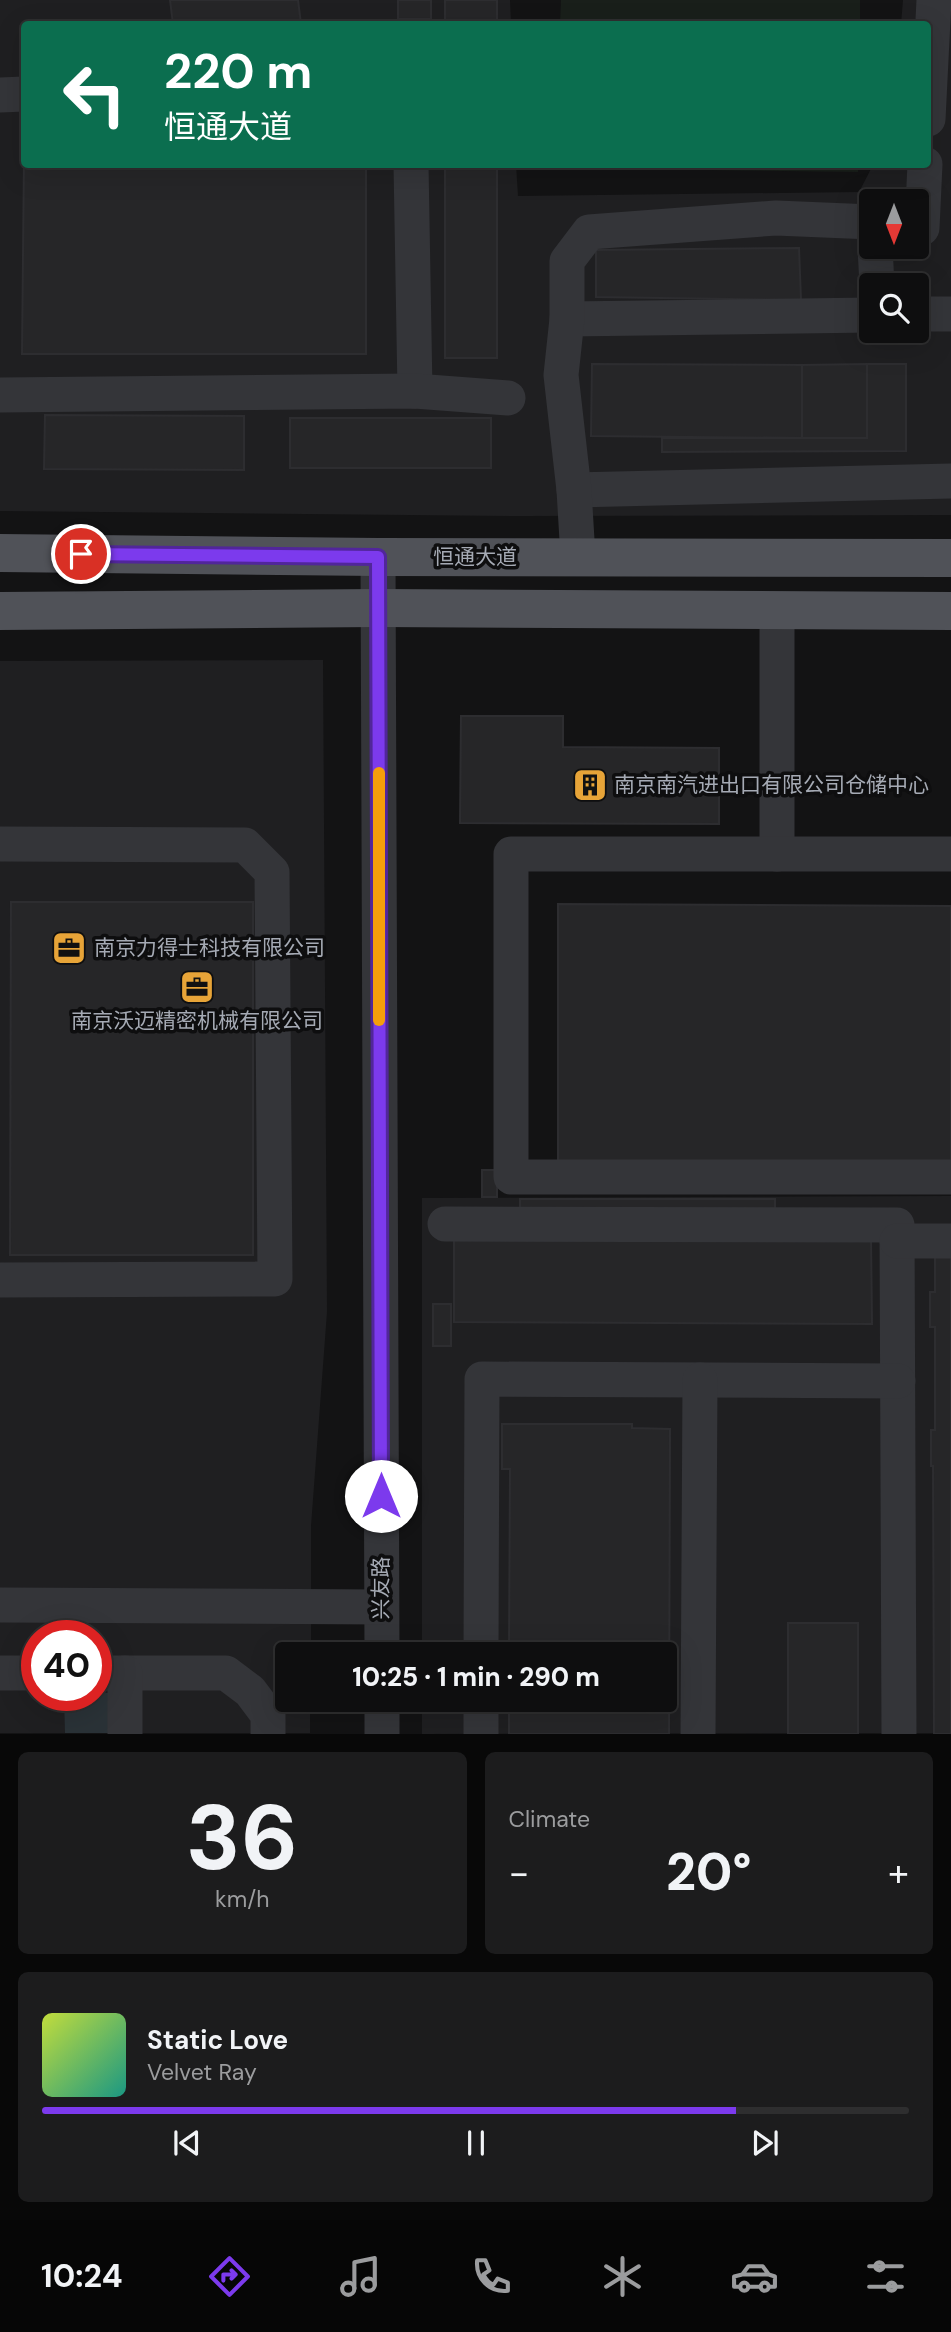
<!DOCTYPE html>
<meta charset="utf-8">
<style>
:root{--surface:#0e0e0f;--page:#1c1c1d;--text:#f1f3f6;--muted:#9b9c9e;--line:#2e2e2f;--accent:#7c3aed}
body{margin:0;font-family:"DM Sans","Noto Sans SC",sans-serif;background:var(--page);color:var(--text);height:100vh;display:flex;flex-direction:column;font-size:26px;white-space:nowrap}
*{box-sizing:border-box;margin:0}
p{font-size:23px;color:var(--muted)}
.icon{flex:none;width:38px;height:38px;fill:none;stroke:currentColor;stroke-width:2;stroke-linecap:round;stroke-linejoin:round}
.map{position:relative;height:1734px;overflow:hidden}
.drawer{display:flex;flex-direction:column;gap:18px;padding:18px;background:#080808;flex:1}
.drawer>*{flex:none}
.banner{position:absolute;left:21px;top:21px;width:910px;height:147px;border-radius:7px;box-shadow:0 7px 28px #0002,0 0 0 2px var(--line);background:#0b6e4f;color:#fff;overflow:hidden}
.needle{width:46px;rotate:180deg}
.fabs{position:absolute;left:859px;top:189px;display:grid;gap:14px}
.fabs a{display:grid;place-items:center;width:70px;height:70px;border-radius:7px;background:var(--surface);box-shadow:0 7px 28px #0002,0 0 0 2px var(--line);font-size:35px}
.speed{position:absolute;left:21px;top:1620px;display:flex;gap:14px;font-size:35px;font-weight:700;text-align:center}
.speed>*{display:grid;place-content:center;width:91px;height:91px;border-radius:50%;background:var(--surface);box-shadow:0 7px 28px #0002,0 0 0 2px var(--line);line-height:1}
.speed .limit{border:10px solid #d22;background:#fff;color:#111}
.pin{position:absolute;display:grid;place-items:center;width:60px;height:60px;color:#fff;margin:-30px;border:4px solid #fff;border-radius:50%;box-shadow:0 2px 7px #0007}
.me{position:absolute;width:77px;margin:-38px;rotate:0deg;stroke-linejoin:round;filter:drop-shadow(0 0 5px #0008)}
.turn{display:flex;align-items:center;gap:24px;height:147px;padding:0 28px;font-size:32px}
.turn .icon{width:91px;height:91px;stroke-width:2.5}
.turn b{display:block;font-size:49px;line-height:60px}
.big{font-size:52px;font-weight:800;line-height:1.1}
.drawer .widget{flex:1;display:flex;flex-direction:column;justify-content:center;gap:10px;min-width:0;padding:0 24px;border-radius:10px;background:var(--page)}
.drawer .dial{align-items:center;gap:0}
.dial b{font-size:91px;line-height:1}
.song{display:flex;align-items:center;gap:21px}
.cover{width:84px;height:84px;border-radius:10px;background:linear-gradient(135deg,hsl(70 70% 55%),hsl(170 70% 35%))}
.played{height:7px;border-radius:4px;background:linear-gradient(90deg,var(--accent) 80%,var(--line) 80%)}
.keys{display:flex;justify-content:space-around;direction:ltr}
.heat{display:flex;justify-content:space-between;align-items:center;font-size:38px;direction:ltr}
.drawer .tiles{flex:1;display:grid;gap:18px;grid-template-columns:1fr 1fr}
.widget:last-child{grid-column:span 2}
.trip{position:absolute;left:275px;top:1642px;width:402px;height:70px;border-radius:7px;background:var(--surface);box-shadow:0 7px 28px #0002,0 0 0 2px var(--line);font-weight:800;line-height:70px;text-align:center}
.tabs{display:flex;height:112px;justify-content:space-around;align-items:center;background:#060606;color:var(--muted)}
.tabs .icon{width:49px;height:49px}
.tabs .on{color:var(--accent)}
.tabs b{font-size:32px;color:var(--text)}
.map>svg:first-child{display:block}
</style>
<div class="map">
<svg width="951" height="1734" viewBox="0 0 951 1734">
<rect width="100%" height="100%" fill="#131314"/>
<g fill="#1f1f21" fill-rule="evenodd">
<path d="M 0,0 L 510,0 L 511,24 L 24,24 L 24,164 L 516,165 L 518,196 L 859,192 L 873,165 L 928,164 L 928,24 L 901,24 L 903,0 L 951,0 L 951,515 L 515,516 L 0,511 ZM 872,201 L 917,201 L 917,247 L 872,247 ZM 872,285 L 917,285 L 917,331 L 872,331 Z"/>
<path d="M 323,660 L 327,1312 L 311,1526 L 311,1654 L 287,1654 L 287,1699 L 310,1699 L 310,1733 L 0,1733 L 0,661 ZM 37,1636 L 96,1636 L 96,1696 L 37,1696 Z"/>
<path d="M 951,1196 L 951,1733 L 422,1734 L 422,1699 L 665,1699 L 665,1654 L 422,1654 L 422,1198 Z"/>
</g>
<g fill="#191f1a">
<path d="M 561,0 L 860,0 L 860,24 L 560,24 Z"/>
<path d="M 559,164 L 858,164 L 858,172 L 558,168 Z"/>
</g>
<path fill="#2a3237" d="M 96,1693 L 111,1693 L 111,1733 L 65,1733 L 64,1696 L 96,1696 Z"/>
<g fill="#262628" stroke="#2d2d30" stroke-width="2">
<path d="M 170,0 L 298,0 L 301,24 L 173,24 Z"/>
<rect x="398" y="0" width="33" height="19"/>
<rect x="445" y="0" width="52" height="24"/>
<path d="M 24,158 L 24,164 L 366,164 L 366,354 L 22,354 Z"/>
<rect x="445" y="164" width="52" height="194"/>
<path d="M 799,248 L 801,300 L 596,297 L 596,250 Z"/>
<path d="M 592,364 L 802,365 L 802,438 L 591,436 Z"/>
<path d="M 867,364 L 906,364 L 906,451 L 662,452 L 662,438 L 867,438 Z"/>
<path d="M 867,364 L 867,438 L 802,438 L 802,365 Z"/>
<path d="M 45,415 L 244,416 L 244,470 L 44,469 Z"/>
<rect x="290" y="418" width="201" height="50"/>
<path d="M 461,716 L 563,716 L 563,747 L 719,748 L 719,824 L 460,823 Z"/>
<path d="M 11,902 L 253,902 L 253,1255 L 10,1255 Z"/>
<path d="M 558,904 L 951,906 L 951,1162 L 558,1161 Z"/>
<rect x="482" y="1170" width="15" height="27"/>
<rect x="520" y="1199" width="255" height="15"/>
<path d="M 871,1238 L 872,1324 L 454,1322 L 454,1239 Z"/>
<path d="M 951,1256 L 951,1734 L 934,1734 L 933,1466 L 931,1466 L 931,1430 L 935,1430 L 935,1327 L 930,1327 L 930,1292 L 935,1292 L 935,1257 Z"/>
<rect x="433" y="1304" width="18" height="42"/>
<path d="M 502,1424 L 632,1424 L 632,1428 L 670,1429 L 669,1734 L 509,1734 L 509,1699 L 665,1699 L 665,1654 L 509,1654 L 510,1469 L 502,1469 Z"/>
<rect x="788" y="1623" width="70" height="111"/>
</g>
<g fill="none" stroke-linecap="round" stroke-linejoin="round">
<g stroke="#343539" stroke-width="35">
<path d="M 0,95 L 24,94"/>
<path d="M 928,119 L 934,0"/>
<path d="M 411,164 L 415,391"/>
<path d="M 917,228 L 922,228 L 925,164"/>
<path d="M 875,247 L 877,285"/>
<path d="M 917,314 L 951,314"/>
<path d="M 567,319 L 872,315"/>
<path d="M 0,395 L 415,391 L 508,398"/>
<path d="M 574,490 L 951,481"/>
<path d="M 378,557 L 382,1654"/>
<path d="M 578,557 L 574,490 L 561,375 L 567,319 L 567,261 L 589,232 L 776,218 L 872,222"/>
<path d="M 777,610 L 777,854"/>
<path d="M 0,844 L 245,845 L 272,872 L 275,1279 L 0,1280"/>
<path d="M 951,854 L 511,854 L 511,1177 L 951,1177"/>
<path d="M 445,1224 L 897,1225 L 899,1734"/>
<path d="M 897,1241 L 951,1241"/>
<path d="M 0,1605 L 381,1607"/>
<path d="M 481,1654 L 482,1379 L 898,1381"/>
<path d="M 0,1673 L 37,1673"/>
<path d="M 96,1673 L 226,1673 L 250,1691 L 268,1715 L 268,1734"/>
<path d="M 382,1699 L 382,1734"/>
<path d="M 125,1734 L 125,1673"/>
<path d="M 481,1734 L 481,1699"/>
<path d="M 698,1734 L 700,1380"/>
</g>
<g stroke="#505258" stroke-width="38">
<path d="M 0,553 L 378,557 L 951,558"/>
<path d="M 0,611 L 378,608 L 951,611"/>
</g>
</g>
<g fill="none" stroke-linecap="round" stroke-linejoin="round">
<g stroke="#51269a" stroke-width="18">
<path id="route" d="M 81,554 L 378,557 L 381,1496"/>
</g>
<use href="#route" stroke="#7c3aed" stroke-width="12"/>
<path stroke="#f59e0b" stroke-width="12" d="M 379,773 L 379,1020"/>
</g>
<defs>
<g id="building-square" transform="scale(1.75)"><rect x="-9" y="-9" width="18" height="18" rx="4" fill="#e7a438" stroke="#0e0e0f"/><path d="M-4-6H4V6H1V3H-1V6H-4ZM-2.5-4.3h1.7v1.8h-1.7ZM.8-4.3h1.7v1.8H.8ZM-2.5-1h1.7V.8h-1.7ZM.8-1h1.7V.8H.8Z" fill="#111"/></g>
<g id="office-square" transform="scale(1.75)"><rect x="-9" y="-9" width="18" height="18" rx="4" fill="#e7a438" stroke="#0e0e0f"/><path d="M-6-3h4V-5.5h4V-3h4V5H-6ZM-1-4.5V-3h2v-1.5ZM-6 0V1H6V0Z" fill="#111"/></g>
</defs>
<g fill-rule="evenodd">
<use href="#building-square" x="590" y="785"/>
<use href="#office-square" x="69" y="948"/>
<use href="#office-square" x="197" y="987"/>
</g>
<g text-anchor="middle" stroke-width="7" stroke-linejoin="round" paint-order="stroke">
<g font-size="21" fill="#a5aab4" stroke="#0e0e0f">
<text x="475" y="564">恒通大道</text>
<text transform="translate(381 1588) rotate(-90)" y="7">兴友路</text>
</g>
<g font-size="21" fill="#a5aab4" stroke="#0e0e0f" text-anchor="start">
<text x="614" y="792">南京南汽进出口有限公司仓储中心</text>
<text x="94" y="955">南京力得士科技有限公司</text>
<text x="197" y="1028" text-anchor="middle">南京沃迈精密机械有限公司</text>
</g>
</g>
</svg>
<div class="fabs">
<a><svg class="needle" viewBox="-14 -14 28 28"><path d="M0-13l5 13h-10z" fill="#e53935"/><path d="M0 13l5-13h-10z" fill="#9b9c9e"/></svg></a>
<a><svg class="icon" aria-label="search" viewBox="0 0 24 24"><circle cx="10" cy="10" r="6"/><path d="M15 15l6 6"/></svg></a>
</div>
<div class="speed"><div class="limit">40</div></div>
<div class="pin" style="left:81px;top:554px;background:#d93025"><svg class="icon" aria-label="arrive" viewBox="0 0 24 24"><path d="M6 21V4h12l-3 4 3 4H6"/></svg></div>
<svg class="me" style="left:381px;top:1496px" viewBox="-20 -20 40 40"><circle r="19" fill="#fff"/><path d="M0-13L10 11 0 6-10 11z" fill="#7c3aed"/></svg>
<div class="trip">10:25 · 1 min · 290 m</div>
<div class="banner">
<div class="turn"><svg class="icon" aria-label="left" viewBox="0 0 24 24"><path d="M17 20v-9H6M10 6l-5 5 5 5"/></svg><div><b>220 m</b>恒通大道</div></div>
</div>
</div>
<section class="drawer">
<div class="tiles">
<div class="widget dial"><b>36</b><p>km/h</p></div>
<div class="widget"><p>Climate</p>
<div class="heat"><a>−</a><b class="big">20°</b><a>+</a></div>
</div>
<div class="widget">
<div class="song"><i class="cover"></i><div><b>Static Love</b><p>Velvet Ray</p></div></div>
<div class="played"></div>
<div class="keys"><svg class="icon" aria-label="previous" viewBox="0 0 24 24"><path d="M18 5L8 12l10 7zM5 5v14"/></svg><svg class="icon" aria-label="pause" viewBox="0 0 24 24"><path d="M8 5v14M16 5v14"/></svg><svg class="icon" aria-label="next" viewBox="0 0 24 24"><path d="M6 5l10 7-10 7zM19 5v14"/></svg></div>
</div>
</div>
</section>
<nav class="tabs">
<b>10:24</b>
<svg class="icon on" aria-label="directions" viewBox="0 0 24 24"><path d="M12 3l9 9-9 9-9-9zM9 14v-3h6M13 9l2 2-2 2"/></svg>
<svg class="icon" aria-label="music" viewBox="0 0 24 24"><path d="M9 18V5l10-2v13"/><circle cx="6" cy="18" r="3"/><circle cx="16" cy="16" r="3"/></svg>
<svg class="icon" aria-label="phone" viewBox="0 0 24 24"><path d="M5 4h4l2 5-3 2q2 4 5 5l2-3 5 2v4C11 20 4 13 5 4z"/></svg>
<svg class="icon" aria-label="climate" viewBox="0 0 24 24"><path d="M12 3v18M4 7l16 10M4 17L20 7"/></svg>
<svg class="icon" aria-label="car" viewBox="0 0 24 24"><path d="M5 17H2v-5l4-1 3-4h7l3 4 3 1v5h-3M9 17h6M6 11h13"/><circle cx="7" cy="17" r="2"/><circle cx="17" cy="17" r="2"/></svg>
<svg class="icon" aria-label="filters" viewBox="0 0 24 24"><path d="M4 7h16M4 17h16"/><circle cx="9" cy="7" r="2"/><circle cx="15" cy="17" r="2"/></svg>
</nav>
